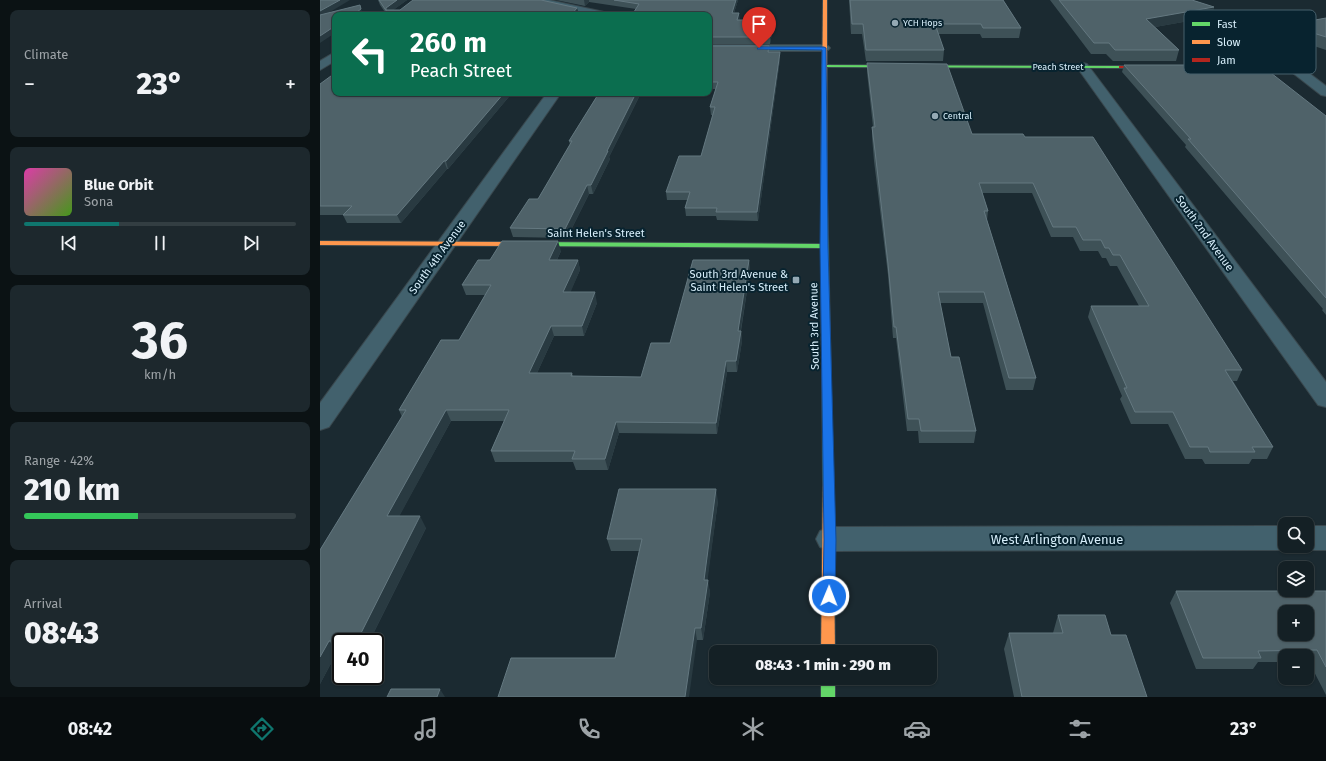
<!DOCTYPE html>
<meta charset="utf-8">
<style>
:root{--surface:#142025;--page:#1d282d;--text:#f1f3f6;--muted:#9da3a7;--line:#333e42;--accent:#0f766e}
body{margin:0;font-family:"Fira Sans",sans-serif;background:var(--page);color:var(--text);height:100vh;display:flex;flex-direction:column;font-size:15px;white-space:nowrap}
*{box-sizing:border-box;margin:0}
p{font-size:13px;color:var(--muted)}
.icon{flex:none;width:22px;height:22px;fill:none;stroke:currentColor;stroke-width:2;stroke-linecap:round;stroke-linejoin:round}
.map{position:relative;flex:1;overflow:hidden}
.side{display:flex;flex-direction:column;gap:10px;padding:10px;background:#0b1214;width:320px}
.side>*{flex:none}
.top-card{position:absolute;left:12px;top:12px;width:380px;height:84px;border-radius:8px;box-shadow:0 1px 3px #0004,0 0 0 1px var(--line);background:#0b6e4f;color:#fff;overflow:hidden}
.fabs{position:absolute;left:958px;top:517px;display:grid;gap:8px}
.fabs a{display:grid;place-items:center;width:36px;height:36px;border-radius:8px;background:var(--surface);box-shadow:0 1px 3px #0004,0 0 0 1px var(--line);font-size:20px}
.speed{position:absolute;left:12px;top:633px;display:flex;gap:8px;font-size:20px;font-weight:700;text-align:center}
.speed>*{display:grid;place-content:center;width:52px;height:52px;border-radius:50%;background:var(--surface);box-shadow:0 1px 3px #0004,0 0 0 1px var(--line);line-height:1}
.speed .limit{border:2px solid #111;border-radius:6px;background:#fff;color:#111}
.pin{position:absolute;display:grid;place-items:center;width:34px;height:34px;color:#fff;margin:-41px -17px;border-radius:50% 50% 50% 0;rotate:-45deg;box-shadow:0 0 4px #0007}
.pin .icon{rotate:45deg}
.me{position:absolute;width:44px;margin:-22px;rotate:1deg;stroke-linejoin:round;filter:drop-shadow(0 0 3px #0008)}
.turn{display:flex;align-items:center;gap:14px;height:84px;padding:0 12px;font-size:18px}
.turn .icon{width:52px;height:52px;stroke-width:2.5}
.turn b{display:block;font-size:28px;line-height:34px}
.big{font-size:30px;font-weight:800;line-height:1.1}
.side .card{flex:1;display:flex;flex-direction:column;justify-content:center;gap:6px;min-width:0;padding:0 14px;border-radius:8px;background:var(--page)}
.side .dial{align-items:center;gap:0}
.dial b{font-size:52px;line-height:1}
.song{display:flex;align-items:center;gap:12px}
.cover{width:48px;height:48px;border-radius:6px;background:linear-gradient(135deg,hsl(320 70% 55%),hsl(100 70% 35%))}
.played{height:4px;border-radius:2px;background:linear-gradient(90deg,var(--accent) 35%,var(--line) 35%)}
.keys{display:flex;justify-content:space-around;direction:ltr}
.heat{display:flex;justify-content:space-between;align-items:center;font-size:22px;direction:ltr}
.charge{height:6px;border-radius:3px;background:linear-gradient(90deg,#34c759 42%,var(--line) 0)}
.trip{position:absolute;left:389px;top:645px;width:228px;height:40px;border-radius:8px;background:var(--surface);box-shadow:0 1px 3px #0004,0 0 0 1px var(--line);font-weight:800;line-height:40px;text-align:center}
.tabs{display:flex;height:64px;justify-content:space-around;align-items:center;background:#080d0f;color:var(--muted)}
.tabs .icon{width:28px;height:28px}
.tabs .current{color:var(--accent)}
.tabs b{font-size:18px;color:var(--text)}
main{display:flex;flex:1;min-height:0}
.map>svg:first-child{display:block}
</style>
<main>
<section class="side">
<div class="card"><p>Climate</p>
<div class="heat"><a>−</a><b class="big">23°</b><a>+</a></div>
</div>
<div class="card">
<div class="song"><i class="cover"></i><div><b>Blue Orbit</b><p>Sona</p></div></div>
<div class="played"></div>
<div class="keys"><svg class="icon" aria-label="previous" viewBox="0 0 24 24"><path d="M18 5L8 12l10 7zM5 5v14"/></svg><svg class="icon" aria-label="pause" viewBox="0 0 24 24"><path d="M8 5v14M16 5v14"/></svg><svg class="icon" aria-label="next" viewBox="0 0 24 24"><path d="M6 5l10 7-10 7zM19 5v14"/></svg></div>
</div>
<div class="card dial"><b>36</b><p>km/h</p></div>
<div class="card"><p>Range · 42%</p><b class="big">210 km</b><div class="charge"></div></div>
<div class="card"><p>Arrival</p><b class="big">08:43</b></div>
</section>
<div class="map">
<svg width="1006" height="697" viewBox="0 0 1006 697">
<rect width="100%" height="100%" fill="#1b2a31"/>
<g fill="none" stroke-linecap="round" stroke-linejoin="round">
<g stroke="#39474d" stroke-width="2">
<g id="street">
<path d="M 210,0 L 229,0 L 284,12 L 289,15 L 270,15 L 212,2 Z"/>
<path d="M 910,41 L 977,64 L 1006,86 L 1006,96 L 1001,95 L 969,70 L 906,46 L 904,44 L 906,42 Z"/>
<path d="M 389,45 L 504,45 L 508,46 L 510,48 L 508,50 L 504,51 L 389,51 Z"/>
<path d="M 15,52 L 15,61 L 0,70 L 0,61 Z"/>
<path d="M 763,63 L 767,64 L 1006,382 L 1006,407 L 998,405 L 759,70 L 757,67 L 759,64 Z"/>
<path d="M 227,93 L 241,93 L 9,427 L 0,430 L 0,403 Z"/>
<path d="M 965,526 L 965,546 L 975,546 L 965,550 L 510,551 L 500,547 L 496,539 L 500,531 L 510,527 Z"/>
<path d="M 987,526 L 1006,526 L 1006,550 L 987,550 L 977,546 L 987,546 Z"/>
</g>
</g>
<g stroke="#39474d" stroke-width="2">
<g id="fast">
<path d="M 502,65 L 801,66 L 803,67 L 801,68 L 504,67 L 502,67 Z"/>
<path d="M 504,183 L 507,185 L 513,484 L 512,487 L 508,488 L 504,487 L 503,484 L 501,248 L 205,246 L 201,244 L 205,242 L 501,244 L 501,185 Z"/>
<rect x="501" y="678" width="14" height="19"/>
</g>
</g>
<g stroke="#39474d" stroke-width="2">
<g id="slow">
<path d="M 503,0 L 507,0 L 507,185 L 504,187 L 501,185 Z"/>
<path d="M 0,241 L 205,242 L 209,244 L 205,246 L 0,245 Z"/>
<path d="M 508,480 L 512,481 L 513,484 L 515,652 L 501,652 L 503,484 L 504,481 Z"/>
</g>
</g>
<g stroke="#39474d" stroke-width="2">
<path id="jam" d="M 799,66 L 973,66 L 975,67 L 973,68 L 799,68 Z"/>
</g>
<use href="#street" fill="#42616d" fill-rule="evenodd"/>
<use href="#fast" fill="#63d668" fill-rule="evenodd"/>
<use href="#slow" fill="#ff974d" fill-rule="evenodd"/>
<use href="#jam" fill="#b3261e" fill-rule="evenodd"/>
</g>
<g fill="#3e5157">
<path d="M 58,0 L 87,0 L 73,10 L 257,8 L 259,14 L 258,15 L 67,15 L 60,5 Z"/>
<path d="M 236,0 L 418,0 L 414,13 L 419,13 L 419,20 L 453,27 L 450,44 L 389,44 L 389,15 L 316,9 L 269,2 L 265,6 Z"/>
<path d="M 529,0 L 683,0 L 701,28 L 699,38 L 662,38 L 660,34 L 618,34 L 624,50 L 623,61 L 546,61 L 542,34 L 531,34 Z"/>
<path d="M 730,0 L 872,0 L 894,7 L 891,17 L 835,27 L 859,50 L 856,61 L 793,61 L 786,54 L 771,54 Z"/>
<path d="M 1006,18 L 1006,50 L 964,36 L 968,25 Z"/>
<path d="M 389,46 L 449,46 L 449,52 L 460,59 L 438,221 L 397,220 L 396,216 L 366,216 L 365,208 L 367,200 L 347,200 L 346,192 L 381,156 L 393,115 L 391,115 L 390,107 L 396,89 L 389,89 Z"/>
<path d="M 547,63 L 652,134 L 705,137 L 922,370 L 917,381 L 913,381 L 953,447 L 947,459 L 932,459 L 929,464 L 885,464 L 882,459 L 865,459 L 848,424 L 811,424 L 800,399 L 802,396 L 768,317 L 771,306 L 819,306 L 797,266 L 790,266 L 786,258 L 782,258 L 778,251 L 760,251 L 753,237 L 731,237 L 712,193 L 662,193 L 668,211 L 667,220 L 716,378 L 713,390 L 686,390 L 663,303 L 620,303 L 631,357 L 656,431 L 654,443 L 599,443 L 598,431 L 587,431 L 576,338 L 573,338 L 568,275 L 554,161 L 552,137 L 552,127 L 553,127 L 547,72 Z"/>
<path d="M 804,65 L 877,73 L 1006,116 L 1006,315 L 1002,310 L 1003,309 L 865,147 L 866,145 L 802,72 Z"/>
<path d="M 0,84 L 15,93 L 192,93 L 128,169 L 127,169 L 81,223 L 27,223 L 23,215 L 0,215 Z"/>
<path d="M 279,93 L 321,93 L 289,157 L 290,159 L 273,194 L 269,194 L 247,238 L 193,237 L 190,228 L 218,199 L 250,145 L 249,141 Z"/>
<path d="M 241,251 L 237,260 L 258,260 L 260,270 L 250,292 L 277,303 L 264,336 L 234,336 L 217,373 L 252,373 L 253,376 L 321,377 L 350,343 L 429,260 L 430,271 L 421,331 L 422,341 L 417,372 L 407,372 L 397,434 L 299,433 L 288,470 L 256,470 L 253,462 L 175,462 L 171,451 L 184,421 L 131,421 L 79,516 L 106,528 L 49,642 L 21,642 L 21,652 L 17,652 L 0,684 L 0,550 L 82,417 L 79,410 L 139,340 L 165,295 L 146,295 L 142,285 L 170,260 Z"/>
<path d="M 398,501 L 387,580 L 390,592 L 383,640 L 377,640 L 295,658 L 319,551 L 291,551 L 287,539 Z"/>
<path d="M 856,591 L 1006,591 L 1006,695 L 989,662 L 987,662 L 987,656 L 965,656 L 965,662 L 938,662 L 933,669 L 876,669 L 850,603 Z"/>
<path d="M 738,615 L 791,635 L 827,697 L 694,697 L 684,649 L 689,633 L 733,633 Z"/>
</g>
<g fill="#293a41">
<path d="M 20,0 L 30,0 L 0,18 L 0,11 Z"/>
<path d="M 77,0 L 87,0 L 68,14 L 66,10 L 66,8 Z"/>
<path d="M 264,0 L 269,0 L 269,2 L 265,6 Z"/>
<path d="M 416,0 L 418,0 L 412,19 L 412,13 Z"/>
<path d="M 894,7 L 891,17 L 824,29 L 826,19 Z"/>
<path d="M 257,8 L 259,14 L 258,15 L 251,15 Z"/>
<path d="M 41,9 L 43,15 L 33,15 Z"/>
<path d="M 419,13 L 420,19 L 417,27 L 417,20 Z"/>
<path d="M 453,20 L 453,27 L 450,44 L 450,37 Z"/>
<path d="M 15,26 L 15,33 L 0,43 L 0,36 Z"/>
<path d="M 460,52 L 460,59 L 438,221 L 437,212 Z"/>
<path d="M 184,93 L 192,93 L 128,169 L 126,161 Z"/>
<path d="M 316,93 L 321,93 L 289,157 L 290,159 L 273,194 L 271,185 L 287,151 Z"/>
<path d="M 124,161 L 127,169 L 81,223 L 77,215 Z"/>
<path d="M 267,185 L 269,194 L 247,238 L 245,229 Z"/>
<path d="M 238,241 L 241,251 L 232,270 L 229,260 Z"/>
<path d="M 258,260 L 260,270 L 246,303 L 243,292 Z"/>
<path d="M 429,260 L 430,271 L 419,341 L 418,331 Z"/>
<path d="M 275,292 L 277,303 L 264,336 L 262,326 Z"/>
<path d="M 231,326 L 234,336 L 212,384 L 209,373 Z"/>
<path d="M 421,331 L 422,341 L 417,372 L 416,361 Z"/>
<path d="M 406,361 L 407,372 L 397,434 L 396,423 Z"/>
<path d="M 126,410 L 131,421 L 73,528 L 67,516 Z"/>
<path d="M 296,422 L 299,433 L 288,470 L 285,459 Z"/>
<path d="M 396,489 L 398,501 L 386,592 L 384,580 Z"/>
<path d="M 100,516 L 106,528 L 49,642 L 37,642 L 37,641 Z"/>
<path d="M 388,580 L 390,592 L 383,640 L 381,628 Z"/>
<path d="M 375,628 L 377,640 L 369,697 L 365,697 Z"/>
<path d="M 9,641 L 17,652 L 0,684 L 0,657 Z"/>
<path d="M 120,689 L 125,697 L 117,697 Z"/>
</g>
<g fill="#4f6269" stroke="#647880" fill-rule="evenodd">
<path d="M 0,0 L 20,0 L 0,11 Z"/>
<path d="M 59,0 L 77,0 L 66,8 L 66,10 L 80,10 L 93,0 L 221,0 L 257,8 L 251,15 L 69,15 Z"/>
<path d="M 294,0 L 416,0 L 412,13 L 419,13 L 417,20 L 453,20 L 450,37 L 389,37 L 389,15 L 312,15 L 319,4 Z"/>
<path d="M 530,0 L 683,0 L 701,28 L 663,28 L 661,24 L 615,24 L 624,50 L 546,50 L 543,24 L 532,24 Z"/>
<path d="M 739,0 L 872,0 L 894,7 L 826,19 L 859,50 L 795,50 L 789,43 L 774,43 Z"/>
<path d="M 40,5 L 41,9 L 33,15 L 15,15 L 15,26 L 0,36 L 0,15 Z"/>
<path d="M 1006,18 L 1006,37 L 968,25 Z"/>
<path d="M 389,46 L 449,46 L 448,52 L 460,52 L 437,212 L 396,212 L 397,208 L 365,208 L 370,192 L 346,192 L 359,156 L 381,156 L 395,107 L 390,107 L 398,82 L 389,82 Z"/>
<path d="M 547,63 L 627,64 L 652,134 L 703,134 L 705,137 L 773,137 L 922,370 L 905,370 L 953,447 L 932,447 L 935,452 L 890,452 L 888,447 L 870,447 L 853,412 L 815,412 L 804,388 L 807,388 L 771,306 L 829,306 L 800,255 L 793,255 L 789,248 L 785,248 L 781,240 L 763,240 L 756,227 L 733,227 L 713,183 L 659,183 L 668,211 L 664,211 L 716,378 L 689,378 L 664,292 L 618,292 L 631,357 L 639,357 L 656,431 L 601,431 L 599,419 L 588,419 L 576,327 L 574,327 L 568,264 L 555,151 L 552,127 L 555,127 Z"/>
<path d="M 804,65 L 869,65 L 877,73 L 951,73 L 1006,116 L 1006,298 L 868,139 L 871,139 Z"/>
<path d="M 15,73 L 15,93 L 184,93 L 126,161 L 124,161 L 77,215 L 23,215 L 32,206 L 0,206 L 0,84 Z"/>
<path d="M 279,93 L 316,93 L 287,151 L 288,151 L 271,185 L 267,185 L 245,229 L 190,228 L 209,199 L 218,199 L 252,141 L 249,141 Z"/>
<path d="M 182,241 L 238,241 L 229,260 L 258,260 L 243,292 L 275,292 L 262,326 L 231,326 L 209,373 L 252,373 L 251,376 L 321,377 L 331,343 L 350,343 L 373,260 L 429,260 L 418,331 L 421,331 L 416,361 L 406,361 L 396,423 L 296,422 L 285,459 L 252,459 L 255,451 L 171,451 L 189,410 L 126,410 L 67,516 L 100,516 L 37,641 L 9,641 L 0,657 L 0,550 L 86,410 L 79,410 L 121,340 L 139,340 L 171,285 L 142,285 L 158,260 L 170,260 Z"/>
<path d="M 299,489 L 396,489 L 384,580 L 388,580 L 381,628 L 375,628 L 365,697 L 178,697 L 191,658 L 295,658 L 322,539 L 287,539 Z"/>
<path d="M 856,591 L 1006,591 L 1006,667 L 997,650 L 938,651 L 941,658 L 883,658 ZM 965,612 L 987,612 L 987,634 L 965,634 Z"/>
<path d="M 738,615 L 785,615 L 791,635 L 806,635 L 827,697 L 702,697 L 689,633 L 743,633 Z"/>
<path d="M 71,689 L 120,689 L 117,697 L 67,697 Z"/>
</g>
<path fill="#1a73e8" stroke="#114b97" d="M 439,47 L 504,47 L 506,48 L 508,246 L 516,540 L 515,596 L 514,600 L 509,601 L 505,600 L 503,596 L 504,540 L 500,246 L 502,50 L 437,49 Z"/>
<g fill="#95a9b4" stroke="#08232f" stroke-width="1.5">
<circle cx="575" cy="23" r="4"/>
<circle cx="615" cy="116" r="4"/>
<rect x="472" y="276" width="8" height="8" rx="2"/>
</g>
<g text-anchor="middle" stroke-width="4" stroke-linejoin="round" paint-order="stroke">
<g font-size="9" fill="#d7eefa" stroke="#08232f" text-anchor="start">
<text x="583" y="26">YCH Hops</text>
<text x="623" y="119">Central</text>
</g>
<g font-size="9" fill="#d7eefa" stroke="#08232f">
<text x="738" y="70">Peach Street</text>
</g>
<g font-size="11" fill="#d7eefa" stroke="#08232f">
<text x="276" y="237">Saint Helen's Street</text>
<text transform="translate(885 233) rotate(54)" y="4">South 2nd Avenue</text>
<text transform="translate(117 257) rotate(-54)" y="4">South 4th Avenue</text>
<text transform="translate(494 326) rotate(-91)" y="4">South 3rd Avenue</text>
</g>
<g font-size="11" fill="#d7eefa" stroke="#08232f" text-anchor="end">
<text x="468" y="278">South 3rd Avenue &amp;<tspan x="468" dy="13">Saint Helen's Street</tspan></text>
</g>
<g font-size="13" fill="#d7eefa" stroke="#08232f">
<text x="737" y="544">West Arlington Avenue</text>
</g>
</g>
<rect x="864" y="10" width="132" height="64" rx="6" fill="#08232f" stroke="#46606c" stroke-width="1"/>
<rect x="872" y="22" width="18" height="4" fill="#63d668"/>
<rect x="872" y="40" width="18" height="4" fill="#ff974d"/>
<rect x="872" y="58" width="18" height="4" fill="#b3261e"/>
<g font-size="11" fill="#d7eefa">
<text x="897" y="28">Fast</text>
<text x="897" y="46">Slow</text>
<text x="897" y="64">Jam</text>
</g>
</svg>
<div class="fabs">
<a><svg class="icon" aria-label="search" viewBox="0 0 24 24"><circle cx="10" cy="10" r="6"/><path d="M15 15l6 6"/></svg></a>
<a><svg class="icon" aria-label="layers" viewBox="0 0 24 24"><path d="M12 4l9 5-9 5-9-5zM3 14l9 5 9-5"/></svg></a>
<a>+</a>
<a>−</a>
</div>
<div class="speed"><div class="limit">40</div></div>
<div class="pin" style="left:439px;top:48px;background:#d93025"><svg class="icon" aria-label="arrive" viewBox="0 0 24 24"><path d="M6 21V4h12l-3 4 3 4H6"/></svg></div>
<svg class="me" style="left:509px;top:596px" viewBox="-20 -20 40 40"><circle r="17" fill="#1a73e8" stroke="#fff" stroke-width="3"/><path d="M0-11L8 9 0 5-8 9z" fill="#fff"/></svg>
<div class="trip">08:43 · 1 min · 290 m</div>
<div class="top-card">
<div class="turn"><svg class="icon" aria-label="left" viewBox="0 0 24 24"><path d="M17 20v-9H6M10 6l-5 5 5 5"/></svg><div><b>260 m</b>Peach Street</div></div>
</div>
</div>
</main>
<nav class="tabs">
<b>08:42</b>
<svg class="icon current" aria-label="directions" viewBox="0 0 24 24"><path d="M12 3l9 9-9 9-9-9zM9 14v-3h6M13 9l2 2-2 2"/></svg>
<svg class="icon" aria-label="music" viewBox="0 0 24 24"><path d="M9 18V5l10-2v13"/><circle cx="6" cy="18" r="3"/><circle cx="16" cy="16" r="3"/></svg>
<svg class="icon" aria-label="phone" viewBox="0 0 24 24"><path d="M5 4h4l2 5-3 2q2 4 5 5l2-3 5 2v4C11 20 4 13 5 4z"/></svg>
<svg class="icon" aria-label="climate" viewBox="0 0 24 24"><path d="M12 3v18M4 7l16 10M4 17L20 7"/></svg>
<svg class="icon" aria-label="car" viewBox="0 0 24 24"><path d="M5 17H2v-5l4-1 3-4h7l3 4 3 1v5h-3M9 17h6M6 11h13"/><circle cx="7" cy="17" r="2"/><circle cx="17" cy="17" r="2"/></svg>
<svg class="icon" aria-label="filters" viewBox="0 0 24 24"><path d="M4 7h16M4 17h16"/><circle cx="9" cy="7" r="2"/><circle cx="15" cy="17" r="2"/></svg>
<b>23°</b>
</nav>
